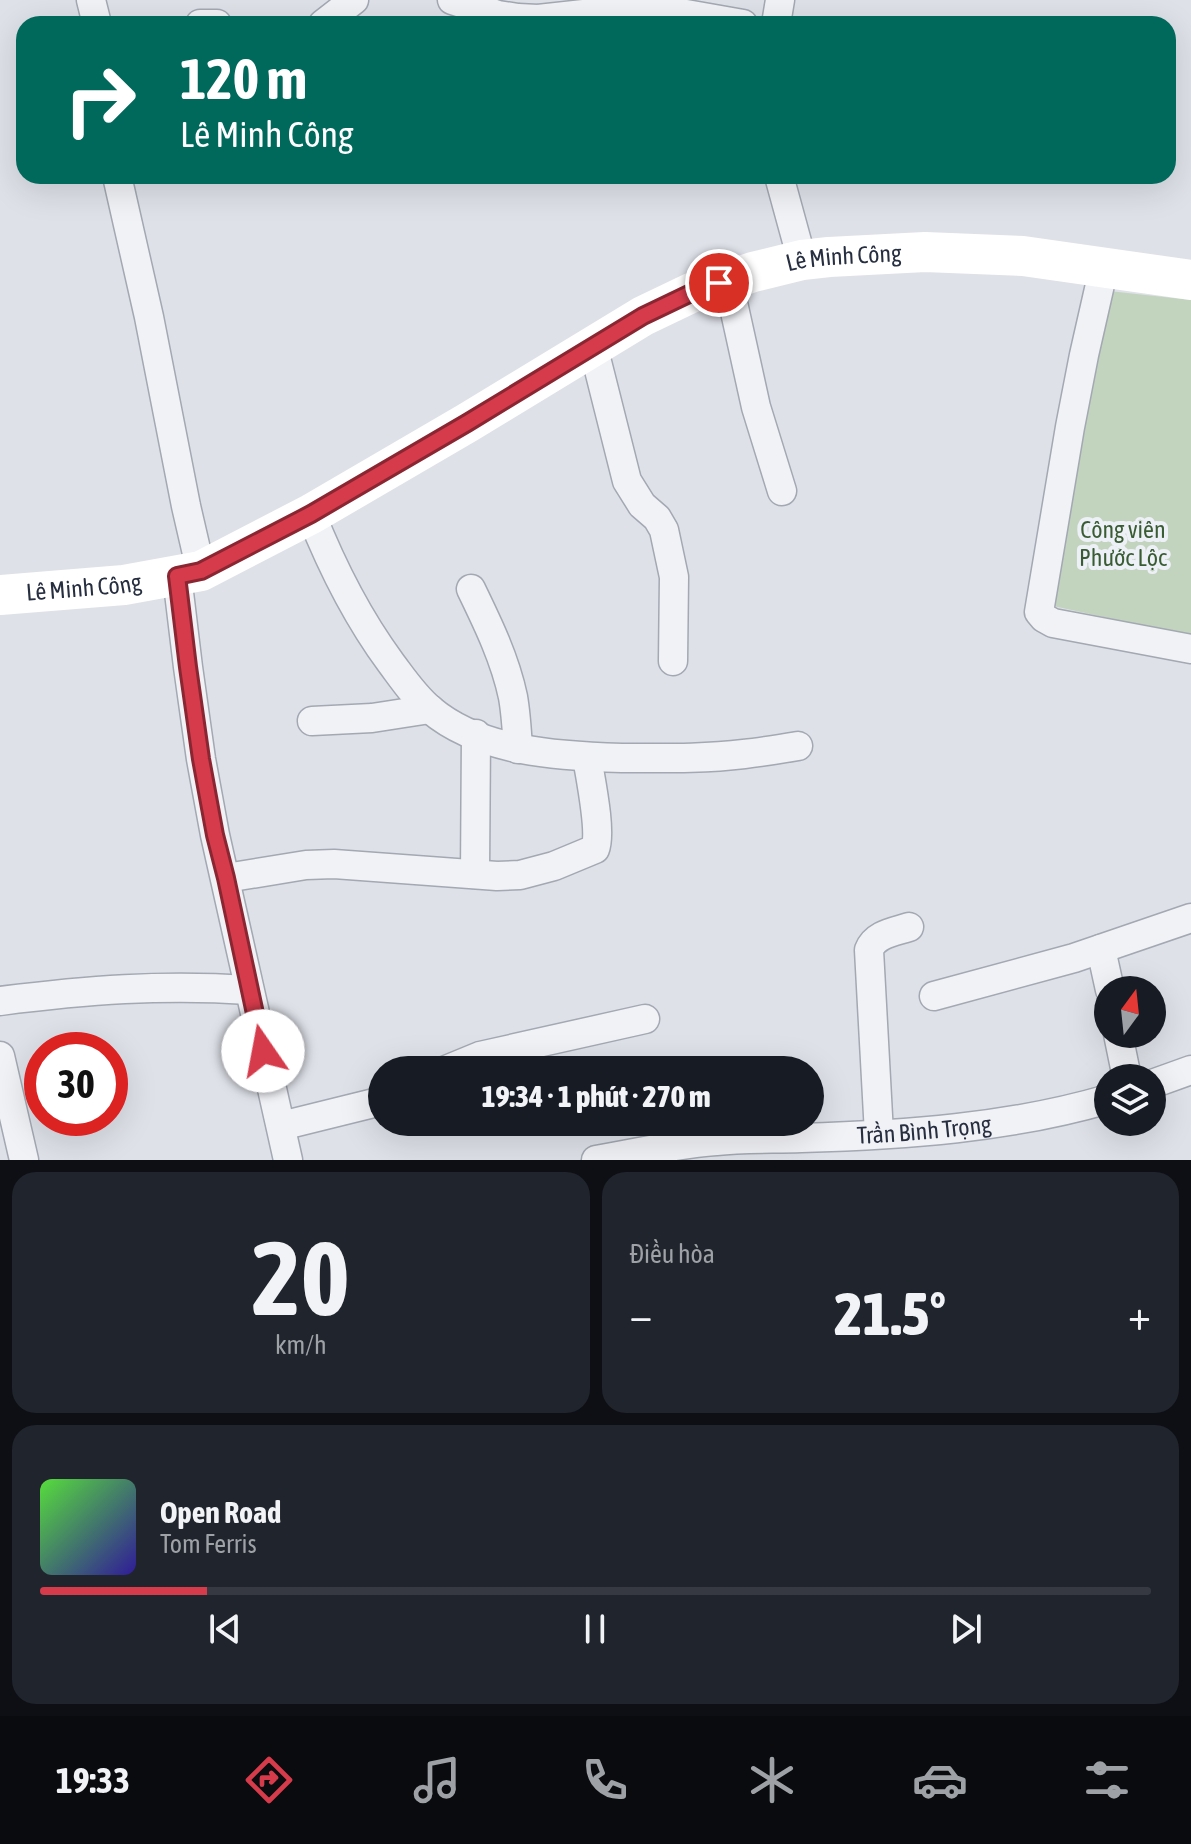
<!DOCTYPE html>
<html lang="vi">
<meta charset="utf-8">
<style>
:root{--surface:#171b24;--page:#20242c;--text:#f1f3f6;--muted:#9ea1a6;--line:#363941;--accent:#d53b4b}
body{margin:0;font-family:"Asap Condensed",sans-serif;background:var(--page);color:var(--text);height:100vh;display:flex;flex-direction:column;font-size:30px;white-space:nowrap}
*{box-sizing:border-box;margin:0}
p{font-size:26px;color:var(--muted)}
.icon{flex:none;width:44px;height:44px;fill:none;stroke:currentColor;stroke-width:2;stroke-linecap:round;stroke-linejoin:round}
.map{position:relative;height:1160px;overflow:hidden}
.sheet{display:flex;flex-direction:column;gap:12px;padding:12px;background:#0d0f14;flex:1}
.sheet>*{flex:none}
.guide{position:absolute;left:16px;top:16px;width:1160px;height:168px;border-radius:24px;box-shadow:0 8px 32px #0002;background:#00695c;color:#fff;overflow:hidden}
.needle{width:52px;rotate:15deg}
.tools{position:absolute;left:1094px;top:976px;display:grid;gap:16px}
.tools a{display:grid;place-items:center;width:72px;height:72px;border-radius:50%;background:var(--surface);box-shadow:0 8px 32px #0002;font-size:40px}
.speed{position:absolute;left:24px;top:1032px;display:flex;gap:16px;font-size:40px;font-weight:700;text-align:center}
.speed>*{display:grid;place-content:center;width:104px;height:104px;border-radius:50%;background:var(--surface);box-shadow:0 8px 32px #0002;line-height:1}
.speed .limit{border:12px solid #d22;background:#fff;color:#111}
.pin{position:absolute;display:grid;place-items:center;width:68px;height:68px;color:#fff;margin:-34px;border:4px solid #fff;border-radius:50%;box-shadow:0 2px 8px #0007}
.me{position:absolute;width:88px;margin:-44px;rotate:348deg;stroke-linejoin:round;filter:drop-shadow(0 0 6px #0008)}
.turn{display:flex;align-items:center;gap:28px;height:168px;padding:0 32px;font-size:36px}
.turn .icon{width:104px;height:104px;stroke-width:2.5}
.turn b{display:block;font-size:56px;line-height:68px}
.big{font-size:60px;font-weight:800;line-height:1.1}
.sheet .card{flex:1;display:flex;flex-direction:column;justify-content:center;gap:12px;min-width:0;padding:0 28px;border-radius:24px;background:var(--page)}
.sheet .dial{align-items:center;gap:0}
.dial b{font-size:104px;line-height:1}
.song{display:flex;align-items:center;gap:24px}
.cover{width:96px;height:96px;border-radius:12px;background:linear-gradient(135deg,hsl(110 70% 55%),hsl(250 70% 35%))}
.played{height:8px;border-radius:4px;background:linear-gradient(90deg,var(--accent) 15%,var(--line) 15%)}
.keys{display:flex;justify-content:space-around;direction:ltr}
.heat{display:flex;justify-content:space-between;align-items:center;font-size:44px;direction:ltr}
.sheet .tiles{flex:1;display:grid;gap:12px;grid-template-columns:1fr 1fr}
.card:last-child{grid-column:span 2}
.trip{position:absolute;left:368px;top:1056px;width:456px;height:80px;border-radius:40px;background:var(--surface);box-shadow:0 8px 32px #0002;font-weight:800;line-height:80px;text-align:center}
.menu{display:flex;height:128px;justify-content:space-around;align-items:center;background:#090b0e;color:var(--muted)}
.menu .icon{width:56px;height:56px}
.menu .selected{color:var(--accent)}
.menu b{font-size:36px;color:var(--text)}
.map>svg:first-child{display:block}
</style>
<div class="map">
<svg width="1191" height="1160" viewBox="0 0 1191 1160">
<rect width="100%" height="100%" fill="#dee1e8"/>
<path fill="#c2d3be" d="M 1100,290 L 1191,300 L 1191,636 L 1044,604 Z"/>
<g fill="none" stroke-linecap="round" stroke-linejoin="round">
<g stroke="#a3a8b2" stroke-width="31">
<g id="street">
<path d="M 91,0 L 97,24"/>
<path d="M 452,0 L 498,15 L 518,18 L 538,19 L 646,7 L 743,24"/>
<path d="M 200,24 L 217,24"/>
<path d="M 323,24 L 354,0"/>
<path d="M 776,24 L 780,0"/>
<path d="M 117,176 L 149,317 L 186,506 L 201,571"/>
<path d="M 779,176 L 802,260"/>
<path d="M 1104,267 L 1084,355 L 1070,427 L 1039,612 L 1044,618 L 1053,623 L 1191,649"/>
<path d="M 728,280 L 756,407 L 782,491"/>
<path d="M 593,346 L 627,481 L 642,505 L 657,518 L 664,530 L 674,577 L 673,661"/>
<path d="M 311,514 C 332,567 357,617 391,663 C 403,679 415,697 431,710 C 481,752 559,756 622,758 C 662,758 703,759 744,754 C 762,752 780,749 798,746"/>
<path d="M 177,576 L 188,667 L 201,759 L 215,835 L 288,1160"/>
<path d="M 471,589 C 488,624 505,659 513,697 C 516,714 517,732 518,749"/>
<path d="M 312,721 L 372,718 L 430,709"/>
<path d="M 475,874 L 476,734"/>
<path d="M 226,878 L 306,865 L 334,864 L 497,876 L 520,875 L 554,866 L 595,849 C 602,832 590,777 587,757"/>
<path d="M 1101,949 L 1110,990"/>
<path d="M 934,996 L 1074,958 L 1191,918"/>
<path d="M 0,1001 C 86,990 163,984 249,990"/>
<path d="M 1118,1034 L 1127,1078"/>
<path d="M 0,1056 L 24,1160"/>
<path d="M 446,1070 L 480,1056 L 645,1019"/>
<path d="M 1152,1084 L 1191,1070"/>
<path d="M 281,1126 L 382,1101"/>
<path d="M 879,1134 L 869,950 C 875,934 894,932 909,927"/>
<path id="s1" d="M 596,1160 C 636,1153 676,1144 716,1141 C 744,1138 773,1139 801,1138 C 904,1135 1009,1128 1108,1099"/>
</g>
</g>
<use href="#street" stroke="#f1f2f6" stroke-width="28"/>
<path stroke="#fff" stroke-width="40" id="s2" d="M 0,595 L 124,585 L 201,571 L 311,514 L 467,423 L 643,316 L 691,293 L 753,272 L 802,260 L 829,257 L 925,252 L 1023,256 L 1191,280"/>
</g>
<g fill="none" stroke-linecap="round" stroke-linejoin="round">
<g stroke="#8a2631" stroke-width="20">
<path id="route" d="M 263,1051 L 226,878 L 215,835 L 201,759 L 188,667 L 177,576 L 201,571 L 311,514 L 467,423 L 643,316 L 691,293 L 719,283"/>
</g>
<use href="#route" stroke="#d53b4b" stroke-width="14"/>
</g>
<g text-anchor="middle" stroke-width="8" stroke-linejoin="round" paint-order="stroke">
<g font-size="24" fill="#262e40" stroke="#edf0f6">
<text dy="8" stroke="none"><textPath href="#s2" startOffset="924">Lê Minh Công</textPath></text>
<text dy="8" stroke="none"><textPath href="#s2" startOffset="84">Lê Minh Công</textPath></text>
<text dy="8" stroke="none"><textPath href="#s1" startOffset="330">Trần Bình Trọng</textPath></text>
</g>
<g font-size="24" fill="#395c33" stroke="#edf0f6">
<text x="1123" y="538">Công viên<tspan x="1123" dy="28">Phước Lộc</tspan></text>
</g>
</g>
</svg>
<div class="tools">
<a><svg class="needle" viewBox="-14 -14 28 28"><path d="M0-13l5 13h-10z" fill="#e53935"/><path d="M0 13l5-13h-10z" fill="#9ea1a6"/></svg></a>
<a><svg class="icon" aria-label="layers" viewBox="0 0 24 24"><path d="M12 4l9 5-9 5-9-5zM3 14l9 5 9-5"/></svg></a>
</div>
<div class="speed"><div class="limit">30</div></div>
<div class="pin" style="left:719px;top:283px;background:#d93025"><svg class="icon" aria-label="arrive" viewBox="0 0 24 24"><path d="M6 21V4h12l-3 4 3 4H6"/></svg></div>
<svg class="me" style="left:263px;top:1051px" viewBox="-20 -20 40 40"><circle r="19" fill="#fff"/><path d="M0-13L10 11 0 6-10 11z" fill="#d53b4b"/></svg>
<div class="trip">19:34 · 1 phút · 270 m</div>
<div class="guide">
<div class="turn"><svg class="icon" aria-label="right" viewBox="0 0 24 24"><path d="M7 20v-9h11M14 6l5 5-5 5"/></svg><div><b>120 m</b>Lê Minh Công</div></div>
</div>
</div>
<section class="sheet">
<div class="tiles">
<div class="card dial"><b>20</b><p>km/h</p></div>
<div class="card"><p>Điều hòa</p>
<div class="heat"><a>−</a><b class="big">21.5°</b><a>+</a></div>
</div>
<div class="card">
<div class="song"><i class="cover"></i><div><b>Open Road</b><p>Tom Ferris</p></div></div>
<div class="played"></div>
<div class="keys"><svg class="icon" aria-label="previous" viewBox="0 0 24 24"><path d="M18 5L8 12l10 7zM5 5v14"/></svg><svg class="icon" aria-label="pause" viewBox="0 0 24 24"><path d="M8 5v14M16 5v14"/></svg><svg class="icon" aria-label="next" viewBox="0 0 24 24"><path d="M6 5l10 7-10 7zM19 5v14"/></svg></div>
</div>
</div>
</section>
<nav class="menu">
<b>19:33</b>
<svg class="icon selected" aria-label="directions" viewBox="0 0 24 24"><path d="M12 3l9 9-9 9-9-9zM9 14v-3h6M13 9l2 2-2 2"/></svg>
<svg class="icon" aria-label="music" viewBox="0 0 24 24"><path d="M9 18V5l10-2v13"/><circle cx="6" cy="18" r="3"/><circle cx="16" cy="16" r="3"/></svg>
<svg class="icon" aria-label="phone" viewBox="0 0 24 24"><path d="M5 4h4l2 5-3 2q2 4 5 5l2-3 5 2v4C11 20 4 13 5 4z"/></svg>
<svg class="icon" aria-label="climate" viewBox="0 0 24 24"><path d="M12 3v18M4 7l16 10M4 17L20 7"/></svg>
<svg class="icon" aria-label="car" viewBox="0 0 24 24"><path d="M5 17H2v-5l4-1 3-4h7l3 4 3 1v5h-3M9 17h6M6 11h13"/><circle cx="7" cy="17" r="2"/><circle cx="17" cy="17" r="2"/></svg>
<svg class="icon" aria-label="filters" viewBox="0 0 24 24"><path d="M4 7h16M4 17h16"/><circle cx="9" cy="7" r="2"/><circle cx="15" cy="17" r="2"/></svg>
</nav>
